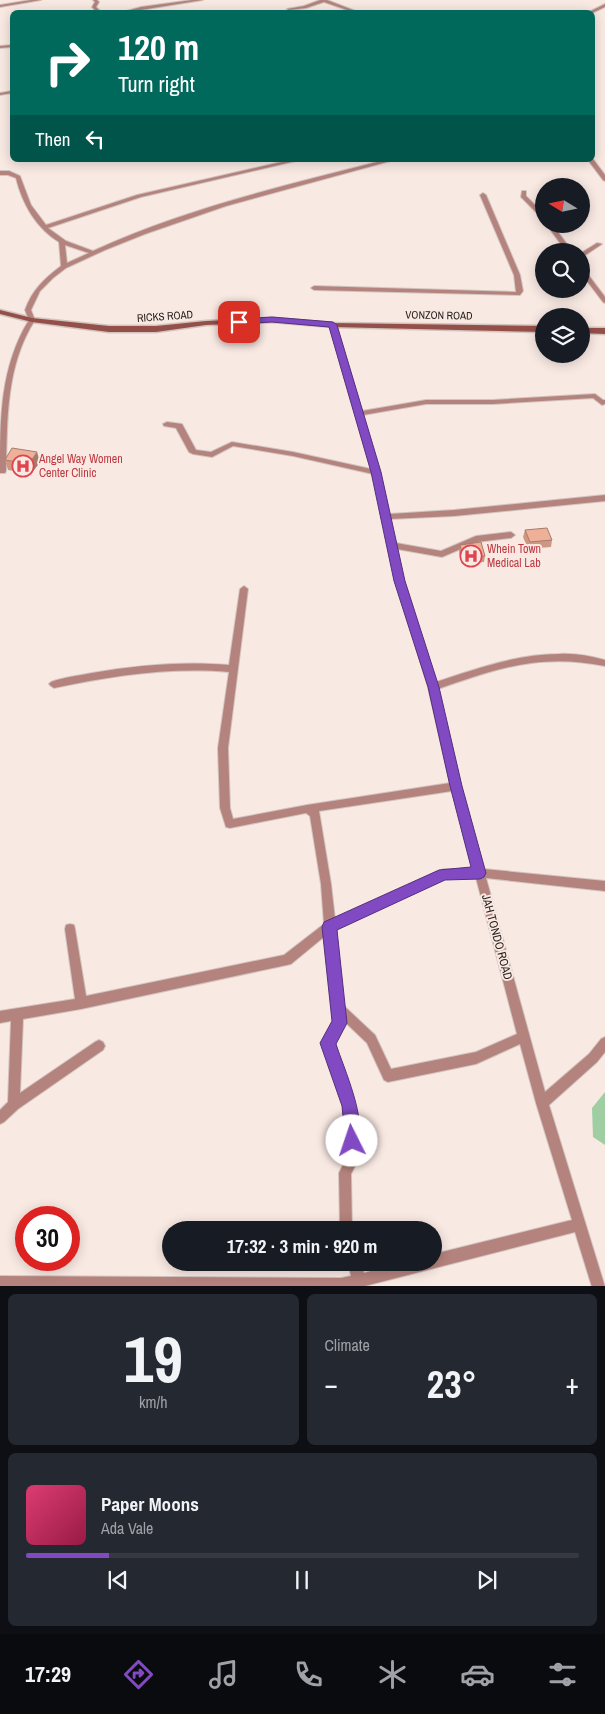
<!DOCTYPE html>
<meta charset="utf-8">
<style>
:root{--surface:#171b24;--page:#242831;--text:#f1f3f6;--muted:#9ea1a6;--line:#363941;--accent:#814ac2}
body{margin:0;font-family:"Archivo Narrow",sans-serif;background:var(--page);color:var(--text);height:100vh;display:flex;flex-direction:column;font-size:19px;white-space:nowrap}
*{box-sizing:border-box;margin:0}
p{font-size:16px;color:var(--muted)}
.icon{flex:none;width:28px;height:28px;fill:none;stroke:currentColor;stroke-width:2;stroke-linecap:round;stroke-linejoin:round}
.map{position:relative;height:1286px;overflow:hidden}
.panel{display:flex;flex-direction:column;gap:8px;padding:8px;background:#0d0f14;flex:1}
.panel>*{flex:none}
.top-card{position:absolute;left:10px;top:10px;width:585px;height:152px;border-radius:8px;box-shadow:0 2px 12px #0003;background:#00695c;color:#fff;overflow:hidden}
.needle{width:32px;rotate:280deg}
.buttons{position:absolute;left:535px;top:178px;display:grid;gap:10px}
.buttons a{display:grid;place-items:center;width:55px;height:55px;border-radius:50%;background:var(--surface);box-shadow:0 2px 12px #0003;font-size:25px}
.speed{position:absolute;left:15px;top:1206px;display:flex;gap:10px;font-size:25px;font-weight:700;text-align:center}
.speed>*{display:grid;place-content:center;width:65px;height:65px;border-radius:50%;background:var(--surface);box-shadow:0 2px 12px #0003;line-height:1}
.speed .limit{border:8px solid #d22;background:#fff;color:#111}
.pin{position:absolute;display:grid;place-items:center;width:42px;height:42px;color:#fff;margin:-21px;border-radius:10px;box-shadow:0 2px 8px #0006}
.me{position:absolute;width:55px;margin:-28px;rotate:356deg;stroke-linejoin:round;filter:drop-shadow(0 0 4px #0008)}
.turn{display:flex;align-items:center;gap:18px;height:105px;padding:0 25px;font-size:22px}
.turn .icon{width:65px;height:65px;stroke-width:2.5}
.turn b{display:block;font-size:35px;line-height:42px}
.then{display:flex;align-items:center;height:48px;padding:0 25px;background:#0003;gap:10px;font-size:19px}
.big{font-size:38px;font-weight:700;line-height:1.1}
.panel .widget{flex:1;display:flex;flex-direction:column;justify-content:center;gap:8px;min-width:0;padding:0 18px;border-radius:8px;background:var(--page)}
.panel .dial{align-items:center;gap:0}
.dial b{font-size:65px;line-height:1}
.song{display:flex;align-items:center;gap:15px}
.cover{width:60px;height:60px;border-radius:8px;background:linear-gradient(135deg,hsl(340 70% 55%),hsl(340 70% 35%))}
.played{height:5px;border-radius:2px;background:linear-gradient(90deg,var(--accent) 15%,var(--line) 15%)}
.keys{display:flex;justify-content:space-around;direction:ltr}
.heat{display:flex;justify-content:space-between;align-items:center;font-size:28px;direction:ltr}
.panel .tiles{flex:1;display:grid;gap:8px;grid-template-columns:1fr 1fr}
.widget:last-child{grid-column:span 2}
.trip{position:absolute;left:162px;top:1221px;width:280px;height:50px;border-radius:25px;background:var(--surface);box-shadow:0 2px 12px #0003;font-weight:700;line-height:50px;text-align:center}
.tab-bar{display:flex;height:80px;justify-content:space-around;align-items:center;background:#090b0e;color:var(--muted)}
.tab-bar .icon{width:35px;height:35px}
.tab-bar .current{color:var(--accent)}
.tab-bar b{font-size:22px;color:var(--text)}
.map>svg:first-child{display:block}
</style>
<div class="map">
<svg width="605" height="1287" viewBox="0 0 605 1287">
<rect width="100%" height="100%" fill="#f9e9e3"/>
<path fill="#9fcea2" d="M 605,1092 L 605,1145 L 593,1137 L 592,1108 Z"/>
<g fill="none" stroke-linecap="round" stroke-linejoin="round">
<g stroke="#d2c4bf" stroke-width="2">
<g id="street">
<path d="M 31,0 L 41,0 L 0,7 L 0,5 Z"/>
<path d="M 93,0 L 97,0 L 99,2 L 96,7 L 101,12 L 97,12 L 92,7 L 95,2 Z"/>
<path d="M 192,0 L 203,0 L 128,12 L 123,12 L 141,7 Z"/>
<path d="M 320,0 L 327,0 L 358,12 L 353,12 L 324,2 L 306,8 L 289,10 L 287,9 L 304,6 Z"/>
<path d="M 605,4 L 605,7 L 592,13 L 589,12 Z"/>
<path d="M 12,45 L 12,47 L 0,48 L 0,46 Z"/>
<path d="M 12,91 L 12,93 L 0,95 L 0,93 Z"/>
<path d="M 593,159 L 605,175 L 605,181 L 603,180 L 588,160 Z"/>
<path d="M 290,160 L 300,160 L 141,197 L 48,228 L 66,241 L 93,251 C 186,208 287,185 385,160 L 394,160 L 226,206 L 145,234 L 105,250 L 66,268 L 53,278 L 40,291 L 31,310 L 35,320 C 6,365 7,419 6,471 L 5,473 L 0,473 C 0,419 0,367 29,320 L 25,310 C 32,290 44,279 61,266 L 59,242 C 36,228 22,203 16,178 L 8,175 L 0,175 L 0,171 L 9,171 L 20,176 L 31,205 L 46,225 L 137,195 ZM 65,245 L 89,253 L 67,263 Z"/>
<path d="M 522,191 L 526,191 L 526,196 L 544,214 L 544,220 L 521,197 Z"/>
<path d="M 483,193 L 486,195 L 520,275 L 523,291 L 520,295 L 314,290 L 311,288 L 314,286 L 516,292 L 514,275 L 480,195 Z"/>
<path d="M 546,224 L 552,224 L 572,251 L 566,251 Z"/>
<path d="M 597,243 L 602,244 L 581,258 L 581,253 Z"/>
<path d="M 581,267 L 583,268 L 605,297 L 605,303 L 603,302 L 581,273 Z"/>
<path d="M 333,323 L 336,325 L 362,411 L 426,400 L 493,400 L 595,394 L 603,400 L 605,400 L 605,404 L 602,405 L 593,398 L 493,404 L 426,404 L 363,415 L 380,472 L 389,514 L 454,510 L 605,495 L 605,501 L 454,516 L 390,519 L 396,543 L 441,551 L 476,536 L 511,532 L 515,535 L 511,538 L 477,542 L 442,557 L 397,549 L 404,581 L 436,682 C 476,669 517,654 559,654 C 575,653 590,656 605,660 L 605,666 C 541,653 498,668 438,689 L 461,786 L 484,869 L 605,881 L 605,891 L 486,878 L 545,1092 L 589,1054 L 601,1039 L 605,1037 L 605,1052 L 597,1062 L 549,1105 L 605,1287 L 592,1287 L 575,1232 L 361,1287 L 0,1287 L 0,1276 L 341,1278 L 351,1276 L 348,1262 L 361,1262 L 364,1273 L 402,1262 L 434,1262 L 434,1254 L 572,1220 L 536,1103 L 520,1044 L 476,1064 L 388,1082 L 384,1080 L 367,1043 L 345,1022 L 334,1044 L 355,1105 L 359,1158 L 351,1174 L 352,1230 L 340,1230 L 339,1173 L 347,1157 L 343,1105 L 322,1043 L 333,1022 L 325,936 L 291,964 L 287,965 L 81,1009 L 23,1019 L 20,1093 L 95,1042 L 99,1040 L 103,1042 L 105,1046 L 103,1050 L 18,1109 L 4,1122 L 0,1124 L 0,1110 L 8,1102 L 11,1021 L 0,1023 L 0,1011 L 75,999 L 65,929 L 66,925 L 70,924 L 74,925 L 75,929 L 86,996 L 284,955 L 324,924 L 321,884 L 310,816 L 306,813 L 230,828 L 226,827 L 220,808 L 218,748 L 229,672 C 169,667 112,676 54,688 L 51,686 L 49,684 L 51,682 C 64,677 78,676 92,673 C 138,665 183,661 229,665 L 240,589 L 244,586 L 248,589 L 228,748 L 230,808 L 233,819 L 307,805 L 450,783 L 428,687 L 396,581 L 373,474 L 293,456 L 233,446 L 212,457 L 193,454 L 189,452 L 176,428 L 164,426 L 163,424 L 167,422 L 182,424 L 196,450 L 211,452 L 232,442 L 293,452 L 371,469 L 330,325 ZM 452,791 L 473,869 L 444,869 L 335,919 L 331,884 L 319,811 ZM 476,878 L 517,1034 L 476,1052 L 391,1069 L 375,1035 L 343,1005 L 336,929 L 445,879 Z"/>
</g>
</g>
<g stroke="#d2c4bf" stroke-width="3">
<g id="secondary">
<path d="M 0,310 L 32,318 L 109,326 L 156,326 L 206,321 L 272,318 L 333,323 L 544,326 L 544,332 L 333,327 L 272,322 L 206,325 L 156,332 L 109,332 L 32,322 L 0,314 Z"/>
<path d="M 581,328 L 605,328 L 605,334 L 581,333 Z"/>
</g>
</g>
<use href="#street" fill="#b5837d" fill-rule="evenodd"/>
<use href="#secondary" fill="#954f49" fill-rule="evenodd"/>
</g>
<g fill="#cd9784">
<path d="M 5,460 L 40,462 L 31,474 L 8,470 Z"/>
<path d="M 525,530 L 552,540 L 551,547 L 528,549 L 523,537 Z"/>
<path d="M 460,545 L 485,556 L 484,562 L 462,564 L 459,552 Z"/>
</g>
<path fill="#a77b6b" d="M 37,452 L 40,462 L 31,474 L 29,464 Z"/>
<g fill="#eeb099" stroke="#a77b6b">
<path d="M 12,448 L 37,452 L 29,464 L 5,460 Z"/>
<path d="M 547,528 L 552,540 L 530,542 L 525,530 Z"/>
<path d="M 481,542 L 485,556 L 463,557 L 460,545 Z"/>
</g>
<path fill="#814ac2" stroke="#54307e" d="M 272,317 L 333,322 L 337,325 L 381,472 L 405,581 L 439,687 L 462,786 L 486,873 L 484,877 L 480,879 L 445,880 L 337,930 L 347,1023 L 336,1044 C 344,1069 368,1121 357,1146 L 352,1149 L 346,1146 L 342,1106 L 320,1043 L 332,1021 L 322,927 L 324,922 L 439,870 L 471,867 L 450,786 L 428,687 L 394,581 L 371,472 L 329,327 L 272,322 L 239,324 L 235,322 L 239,319 Z"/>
<defs>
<g id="hospital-ring" transform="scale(1.125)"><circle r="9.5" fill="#f9e9e3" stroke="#e0444e" stroke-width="1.5"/><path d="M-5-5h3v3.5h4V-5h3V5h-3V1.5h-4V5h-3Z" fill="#e0444e"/></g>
</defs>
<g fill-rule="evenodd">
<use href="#hospital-ring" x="23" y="466"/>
<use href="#hospital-ring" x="471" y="556"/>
</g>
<g text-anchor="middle" stroke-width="4" stroke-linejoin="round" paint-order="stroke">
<g font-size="11" fill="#221c1a" stroke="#f9e9e3">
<text transform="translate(439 315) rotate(1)" y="4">VONZON ROAD</text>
<text transform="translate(165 316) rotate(-4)" y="4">RICKS ROAD</text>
</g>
<g font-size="12" fill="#be3a42" stroke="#f9e9e3" text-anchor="start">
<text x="39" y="463">Angel Way Women<tspan x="39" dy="14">Center Clinic</tspan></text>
<text x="487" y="553">Whein Town<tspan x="487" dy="14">Medical Lab</tspan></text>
</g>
<g font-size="12" fill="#221c1a" stroke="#f9e9e3">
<text transform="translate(497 937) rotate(75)" y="4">JAH TONDO ROAD</text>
</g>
</g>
</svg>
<div class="buttons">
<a><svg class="needle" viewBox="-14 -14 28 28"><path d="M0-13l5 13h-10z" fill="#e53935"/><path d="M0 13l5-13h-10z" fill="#9ea1a6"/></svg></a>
<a><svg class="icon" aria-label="search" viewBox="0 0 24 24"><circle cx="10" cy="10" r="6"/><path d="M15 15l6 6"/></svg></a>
<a><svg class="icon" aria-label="layers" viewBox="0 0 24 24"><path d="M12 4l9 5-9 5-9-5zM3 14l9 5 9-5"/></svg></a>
</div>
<div class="speed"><div class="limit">30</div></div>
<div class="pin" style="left:239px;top:322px;background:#d93025"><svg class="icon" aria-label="arrive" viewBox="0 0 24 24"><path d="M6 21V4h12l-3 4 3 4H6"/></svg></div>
<svg class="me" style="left:352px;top:1141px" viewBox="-20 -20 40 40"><circle r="19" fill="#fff"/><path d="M0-13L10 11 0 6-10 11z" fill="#814ac2"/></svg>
<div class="trip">17:32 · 3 min · 920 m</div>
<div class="top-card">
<div class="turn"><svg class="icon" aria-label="right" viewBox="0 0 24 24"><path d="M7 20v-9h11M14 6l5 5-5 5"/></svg><div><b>120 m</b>Turn right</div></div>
<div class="then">Then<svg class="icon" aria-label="left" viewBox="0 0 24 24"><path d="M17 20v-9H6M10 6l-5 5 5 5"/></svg></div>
</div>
</div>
<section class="panel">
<div class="tiles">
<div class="widget dial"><b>19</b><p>km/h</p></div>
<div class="widget"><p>Climate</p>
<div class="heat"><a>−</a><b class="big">23°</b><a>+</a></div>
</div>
<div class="widget">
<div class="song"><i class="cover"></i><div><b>Paper Moons</b><p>Ada Vale</p></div></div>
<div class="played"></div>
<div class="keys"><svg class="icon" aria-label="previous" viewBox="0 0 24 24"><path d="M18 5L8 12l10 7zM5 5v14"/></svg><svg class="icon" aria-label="pause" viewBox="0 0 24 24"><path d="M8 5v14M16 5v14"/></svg><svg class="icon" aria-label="next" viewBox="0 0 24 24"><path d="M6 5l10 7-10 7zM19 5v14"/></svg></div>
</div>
</div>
</section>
<nav class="tab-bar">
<b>17:29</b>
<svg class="icon current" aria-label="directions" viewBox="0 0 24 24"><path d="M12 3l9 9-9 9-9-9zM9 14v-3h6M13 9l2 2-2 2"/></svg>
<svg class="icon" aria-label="music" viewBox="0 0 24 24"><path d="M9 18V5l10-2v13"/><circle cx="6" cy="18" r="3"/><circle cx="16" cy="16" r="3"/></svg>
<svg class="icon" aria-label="phone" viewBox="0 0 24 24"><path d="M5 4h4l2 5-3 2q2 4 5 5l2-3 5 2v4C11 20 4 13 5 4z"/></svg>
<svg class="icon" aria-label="climate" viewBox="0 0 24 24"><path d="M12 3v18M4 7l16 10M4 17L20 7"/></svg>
<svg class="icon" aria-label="car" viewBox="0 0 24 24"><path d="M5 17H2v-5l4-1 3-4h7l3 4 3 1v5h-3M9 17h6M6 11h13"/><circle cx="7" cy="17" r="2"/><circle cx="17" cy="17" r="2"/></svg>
<svg class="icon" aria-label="filters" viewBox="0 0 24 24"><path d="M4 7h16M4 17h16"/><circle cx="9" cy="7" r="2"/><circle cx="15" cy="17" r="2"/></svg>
</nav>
